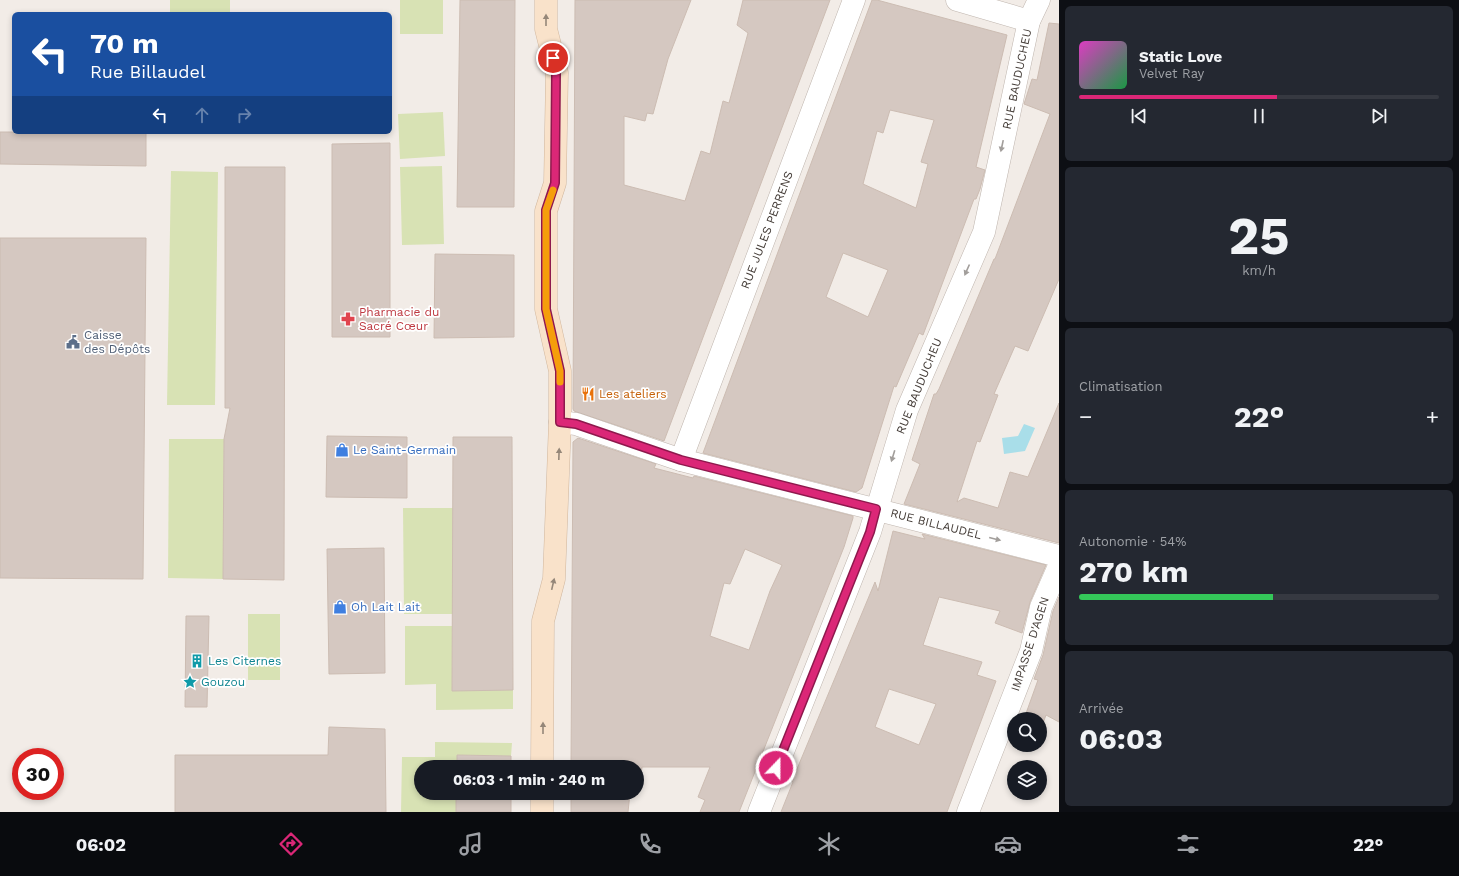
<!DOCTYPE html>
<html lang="fr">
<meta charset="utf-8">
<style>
:root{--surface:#171b24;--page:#242831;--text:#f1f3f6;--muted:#9ea1a6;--line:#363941;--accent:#db2777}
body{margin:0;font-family:"Work Sans",sans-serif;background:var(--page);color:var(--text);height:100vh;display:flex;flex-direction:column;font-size:15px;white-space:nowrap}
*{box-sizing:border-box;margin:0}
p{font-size:13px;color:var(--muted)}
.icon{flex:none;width:22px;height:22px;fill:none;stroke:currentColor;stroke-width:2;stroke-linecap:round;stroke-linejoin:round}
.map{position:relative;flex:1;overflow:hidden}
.sheet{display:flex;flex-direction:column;gap:6px;padding:6px;background:#0d0f14;width:400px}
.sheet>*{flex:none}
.hud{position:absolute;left:12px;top:12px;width:380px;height:122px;border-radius:6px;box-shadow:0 2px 6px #0003;background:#1a4fa0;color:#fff;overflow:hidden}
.fabs{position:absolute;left:1007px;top:712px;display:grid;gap:8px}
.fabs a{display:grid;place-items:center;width:40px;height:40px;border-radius:50%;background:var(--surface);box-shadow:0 2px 6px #0003;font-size:20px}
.speed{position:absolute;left:12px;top:748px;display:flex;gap:8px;font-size:20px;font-weight:700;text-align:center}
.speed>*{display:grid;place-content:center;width:52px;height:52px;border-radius:50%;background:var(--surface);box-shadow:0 2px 6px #0003;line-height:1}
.speed .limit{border:6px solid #d22;background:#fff;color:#111}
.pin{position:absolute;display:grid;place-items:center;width:34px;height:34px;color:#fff;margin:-17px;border:2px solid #fff;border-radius:50%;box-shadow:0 1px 4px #0007}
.me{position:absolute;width:44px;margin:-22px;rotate:22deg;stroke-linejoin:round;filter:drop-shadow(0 0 3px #0008)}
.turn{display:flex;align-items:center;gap:14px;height:84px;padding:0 12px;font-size:18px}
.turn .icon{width:52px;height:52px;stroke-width:2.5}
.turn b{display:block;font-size:28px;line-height:34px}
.lanes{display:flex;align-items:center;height:38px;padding:0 12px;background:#0003;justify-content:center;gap:20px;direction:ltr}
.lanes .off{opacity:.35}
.big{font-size:30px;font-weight:700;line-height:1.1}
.sheet .tile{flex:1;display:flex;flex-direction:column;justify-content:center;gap:6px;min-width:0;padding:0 14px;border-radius:6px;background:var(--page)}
.sheet .dial{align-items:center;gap:0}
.dial b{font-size:52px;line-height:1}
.song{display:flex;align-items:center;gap:12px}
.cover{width:48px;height:48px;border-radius:6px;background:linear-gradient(135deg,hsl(310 70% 55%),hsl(140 70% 35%))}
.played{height:4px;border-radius:2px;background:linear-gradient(90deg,var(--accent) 55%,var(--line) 55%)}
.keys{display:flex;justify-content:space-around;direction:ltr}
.heat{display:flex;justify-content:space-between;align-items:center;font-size:22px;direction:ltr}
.charge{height:6px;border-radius:3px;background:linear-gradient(90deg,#34c759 54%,var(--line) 0)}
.trip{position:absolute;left:414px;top:760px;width:230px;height:40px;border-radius:20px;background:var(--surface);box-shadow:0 2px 6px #0003;font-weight:700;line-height:40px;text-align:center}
.tabs{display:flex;height:64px;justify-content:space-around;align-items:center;background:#090b0e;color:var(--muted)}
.tabs .icon{width:28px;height:28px}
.tabs .current{color:var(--accent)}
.tabs b{font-size:18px;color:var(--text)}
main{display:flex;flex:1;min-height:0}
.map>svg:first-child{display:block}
</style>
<main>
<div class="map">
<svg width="1059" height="812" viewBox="0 0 1059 812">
<rect width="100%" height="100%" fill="#f2ece7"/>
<g fill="#d8e2b4">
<rect x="170" y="0" width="60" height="14"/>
<rect x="400" y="0" width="43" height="34"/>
<path d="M 443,112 L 445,156 L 400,159 L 398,114 Z"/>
<path d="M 442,166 L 444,244 L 402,245 L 400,167 Z"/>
<path d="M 171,171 L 218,172 L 215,405 L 167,405 Z"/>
<path d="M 169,439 L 224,439 L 223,579 L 168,578 Z"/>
<path d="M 403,508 L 453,508 L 453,614 L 404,614 Z"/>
<rect x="248" y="614" width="32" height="66"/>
<path d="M 405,626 L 452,626 L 452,690 L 513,690 L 513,709 L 436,710 L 436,684 L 405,685 Z"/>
<path d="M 435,742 L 512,743 L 511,756 L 457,755 L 457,767 L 421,767 L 421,793 L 456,793 L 456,812 L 401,812 L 402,757 L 435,757 Z"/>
</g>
<path fill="#a9dee9" d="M 1024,424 L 1035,428 L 1025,451 L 1004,454 L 1002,438 L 1018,436 Z"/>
<g fill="#d5c8c1" stroke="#ccbcb2" fill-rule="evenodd">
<path d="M 460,0 L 515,0 L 514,207 L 457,207 Z"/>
<path d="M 575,0 L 691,0 L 668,59 L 653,114 L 647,113 L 645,121 L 624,116 L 624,185 L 685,201 L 701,151 L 710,154 L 723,101 L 729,103 L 748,33 L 737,25 L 743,0 L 830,0 L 664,441 L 574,411 L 573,409 Z"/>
<path d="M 872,0 L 877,0 L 1007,35 L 976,167 L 985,170 L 980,189 L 976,199 L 974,199 L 923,335 L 919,333 L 896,387 L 894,386 L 862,488 L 856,492 L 703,453 ZM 890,110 L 934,120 L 921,162 L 928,164 L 916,208 L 863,184 L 877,131 L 883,133 ZM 843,253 L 888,270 L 868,317 L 826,297 Z"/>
<path d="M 1049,23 L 1059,24 L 1059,279 L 1028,351 L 1015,346 L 994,394 L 998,395 L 980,442 L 977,441 L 957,502 L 964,498 L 998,508 L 1010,472 L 1028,477 L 1059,403 L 1059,543 L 904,504 L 920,464 L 912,460 L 934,394 L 936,394 L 939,389 L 994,259 L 995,259 L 1050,114 L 1024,104 L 1032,79 L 1037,80 Z"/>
<path d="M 0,132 L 146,132 L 146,166 L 0,164 Z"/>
<path d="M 390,143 L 390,337 L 332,337 L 332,144 Z"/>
<path d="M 225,167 L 285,167 L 284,580 L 223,579 L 224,439 L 230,408 L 225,408 Z"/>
<path d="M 0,238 L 146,238 L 143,579 L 0,578 Z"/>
<path d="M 435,254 L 514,255 L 514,337 L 434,338 Z"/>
<path d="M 327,436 L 407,437 L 407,498 L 326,497 Z"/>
<path d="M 453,437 L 512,437 L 513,690 L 452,691 Z"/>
<path d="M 578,438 L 656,464 L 654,468 L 693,478 L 694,476 L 853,516 L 853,518 L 844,547 L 739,812 L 700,812 L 705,800 L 698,797 L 710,767 L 642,767 L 641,775 L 637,775 L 637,767 L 571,767 L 573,442 ZM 745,549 L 782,565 L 770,591 L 749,650 L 710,636 L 724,583 L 730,584 Z"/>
<path d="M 893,531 L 925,539 L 922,534 L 1046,565 L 1030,602 L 1022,633 L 995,623 L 1000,611 L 939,597 L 923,645 L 982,662 L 977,675 L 996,681 L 947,812 L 781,812 L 793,782 L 792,781 L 875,582 L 878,591 ZM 889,689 L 936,704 L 919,745 L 875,727 Z"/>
<path d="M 384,548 L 385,673 L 329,674 L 327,549 Z"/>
<path d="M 1059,597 L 1059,722 L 1046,715 L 1040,731 L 1040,719 L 1024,719 L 1038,680 L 1034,679 L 1043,655 L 1053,611 Z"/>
<path d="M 186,616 L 209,616 L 207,707 L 185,707 Z"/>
<path d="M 329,727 L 385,729 L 386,812 L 175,812 L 175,755 L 328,755 Z"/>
<path d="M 1016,745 L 1034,745 L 1032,751 Z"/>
<path d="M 457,755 L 511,756 L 511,767 L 457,767 Z"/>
<rect x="456" y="793" width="55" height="19"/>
<path d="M 571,793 L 630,793 L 628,812 L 571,812 Z"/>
</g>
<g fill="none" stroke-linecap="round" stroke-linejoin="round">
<g stroke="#bfb5ae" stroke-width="23">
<g id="street">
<path d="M 957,0 L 1029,21"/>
<path d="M 560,422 L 576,424 L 681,460 L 1059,556"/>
<path d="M 681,460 L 854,0"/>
<path d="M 759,812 L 870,532 L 907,410 L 984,232 L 1029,21 L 1039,0"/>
<path d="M 968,812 L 1031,651 L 1041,607 L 1059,566"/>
</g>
</g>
<g stroke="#d0b69d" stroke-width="23">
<g id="secondary">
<path d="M 542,767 L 543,621 L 554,579 L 560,422 L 560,371 L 546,309 L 546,211 L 555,183 L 557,73 L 546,29 L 546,0"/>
<path d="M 542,812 L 542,793"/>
</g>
</g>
<use href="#street" stroke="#fff" stroke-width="22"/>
<use href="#secondary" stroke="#f9e2ca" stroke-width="22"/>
</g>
<defs><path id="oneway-solid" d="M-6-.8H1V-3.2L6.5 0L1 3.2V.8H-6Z"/></defs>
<g fill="#958779">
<use href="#oneway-solid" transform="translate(546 20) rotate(-90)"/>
<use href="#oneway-solid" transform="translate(559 454) rotate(-88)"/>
<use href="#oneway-solid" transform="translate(553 584) rotate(-77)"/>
<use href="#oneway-solid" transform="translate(543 728) rotate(-90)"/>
</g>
<g fill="#a29e9b">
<use href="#oneway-solid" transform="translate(1002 146) rotate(102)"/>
<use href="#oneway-solid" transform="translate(967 270) rotate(114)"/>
<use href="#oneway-solid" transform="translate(893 456) rotate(107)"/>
<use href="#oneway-solid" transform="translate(995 539) rotate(14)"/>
</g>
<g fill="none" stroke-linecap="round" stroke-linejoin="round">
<g stroke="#8e194d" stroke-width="10">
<path id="route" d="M 553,58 L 556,73 L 555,183 L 546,210 L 546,309 L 560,371 L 560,422 L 576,424 L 681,460 L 876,509 L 870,532 L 776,768"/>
</g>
<use href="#route" stroke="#db2777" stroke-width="7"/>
<path stroke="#f59e0b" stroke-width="7" d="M 553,190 L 546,210 L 546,309 L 560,371 L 560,382"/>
</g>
<defs>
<g id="pharmacy-bare" transform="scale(1.08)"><path d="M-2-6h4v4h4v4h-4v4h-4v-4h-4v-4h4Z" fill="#e0444e" stroke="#fff" stroke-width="2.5" paint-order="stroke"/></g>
<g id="civic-bare" transform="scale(1.08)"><path d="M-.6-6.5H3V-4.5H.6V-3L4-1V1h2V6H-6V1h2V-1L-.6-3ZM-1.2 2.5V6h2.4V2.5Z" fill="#5c6f8a" stroke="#fff" stroke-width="2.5" paint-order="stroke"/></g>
<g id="restaurant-bare" transform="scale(1.08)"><path d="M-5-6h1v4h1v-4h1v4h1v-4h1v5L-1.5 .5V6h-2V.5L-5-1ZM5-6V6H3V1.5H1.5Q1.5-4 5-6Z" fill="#e8710a" stroke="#fff" stroke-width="2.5" paint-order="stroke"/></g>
<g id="shop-bare" transform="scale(1.08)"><path d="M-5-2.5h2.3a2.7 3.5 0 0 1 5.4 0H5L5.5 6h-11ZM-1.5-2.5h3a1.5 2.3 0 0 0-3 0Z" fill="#3f7fe0" stroke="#fff" stroke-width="2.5" paint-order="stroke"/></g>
<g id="building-bare" transform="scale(1.08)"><path d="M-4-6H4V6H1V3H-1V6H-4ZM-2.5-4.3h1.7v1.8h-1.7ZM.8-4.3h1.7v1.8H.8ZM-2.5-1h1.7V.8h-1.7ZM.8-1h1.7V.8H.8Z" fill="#0f9aa8" stroke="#fff" stroke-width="2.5" paint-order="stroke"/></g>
<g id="sight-bare" transform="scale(1.08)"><path d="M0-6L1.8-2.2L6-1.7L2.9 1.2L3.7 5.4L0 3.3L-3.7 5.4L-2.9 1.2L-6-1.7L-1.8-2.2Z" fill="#0f9aa8" stroke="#fff" stroke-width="2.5" paint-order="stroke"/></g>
</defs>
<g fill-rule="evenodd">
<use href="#pharmacy-bare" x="348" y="319"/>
<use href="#civic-bare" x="73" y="342"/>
<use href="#restaurant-bare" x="588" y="394"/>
<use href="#shop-bare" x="342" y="450"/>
<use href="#shop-bare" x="340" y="607"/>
<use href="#building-bare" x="197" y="661"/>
<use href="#sight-bare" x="190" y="682"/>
</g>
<g text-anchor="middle" stroke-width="3.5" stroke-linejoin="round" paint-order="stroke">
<g font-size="12" fill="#443c37" stroke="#fff">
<text transform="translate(1017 79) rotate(-78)" y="4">RUE BAUDUCHEU</text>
<text transform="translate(767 230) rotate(-69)" y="4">RUE JULES PERRENS</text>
<text transform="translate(919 386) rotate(-68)" y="4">RUE BAUDUCHEU</text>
<text transform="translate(936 524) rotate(14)" y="4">RUE BILLAUDEL</text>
<text transform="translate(1030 644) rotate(-72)" y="4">IMPASSE D'AGEN</text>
</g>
<g font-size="12" fill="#be3a42" stroke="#fff" text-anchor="start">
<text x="359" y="316">Pharmacie du<tspan x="359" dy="14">Sacré Cœur</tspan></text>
</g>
<g font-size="12" fill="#4e5e75" stroke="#fff" text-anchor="start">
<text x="84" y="339">Caisse<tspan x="84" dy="14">des Dépôts</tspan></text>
</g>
<g font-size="12" fill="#c56008" stroke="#fff" text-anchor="start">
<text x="599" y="398">Les ateliers</text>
</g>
<g font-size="12" fill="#366cbe" stroke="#fff" text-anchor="start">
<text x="353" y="454">Le Saint-Germain</text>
<text x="351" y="611">Oh Lait Lait</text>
</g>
<g font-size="12" fill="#0d838f" stroke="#fff" text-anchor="start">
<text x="208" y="665">Les Citernes</text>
<text x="201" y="686">Gouzou</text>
</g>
</g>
</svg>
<div class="fabs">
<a><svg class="icon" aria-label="search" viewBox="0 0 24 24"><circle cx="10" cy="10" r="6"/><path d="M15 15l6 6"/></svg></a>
<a><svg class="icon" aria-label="layers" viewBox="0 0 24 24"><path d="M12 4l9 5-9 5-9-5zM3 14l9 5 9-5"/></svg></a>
</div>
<div class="speed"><div class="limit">30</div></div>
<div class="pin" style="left:553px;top:58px;background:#d93025"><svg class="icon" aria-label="arrive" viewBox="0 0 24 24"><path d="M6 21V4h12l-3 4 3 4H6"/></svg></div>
<svg class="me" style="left:776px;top:768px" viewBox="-20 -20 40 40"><circle r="17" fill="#db2777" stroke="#fff" stroke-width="3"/><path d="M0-11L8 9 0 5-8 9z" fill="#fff"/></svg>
<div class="trip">06:03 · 1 min · 240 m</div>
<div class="hud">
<div class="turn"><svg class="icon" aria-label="left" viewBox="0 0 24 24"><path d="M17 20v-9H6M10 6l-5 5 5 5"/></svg><div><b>70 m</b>Rue Billaudel</div></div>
<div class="lanes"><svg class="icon" aria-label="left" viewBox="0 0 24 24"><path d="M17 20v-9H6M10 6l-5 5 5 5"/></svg><svg class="icon off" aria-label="ahead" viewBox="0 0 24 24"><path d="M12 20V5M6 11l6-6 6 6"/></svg><svg class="icon off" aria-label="right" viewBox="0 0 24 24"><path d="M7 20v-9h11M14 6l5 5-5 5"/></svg></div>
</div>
</div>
<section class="sheet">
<div class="tile">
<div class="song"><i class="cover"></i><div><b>Static Love</b><p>Velvet Ray</p></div></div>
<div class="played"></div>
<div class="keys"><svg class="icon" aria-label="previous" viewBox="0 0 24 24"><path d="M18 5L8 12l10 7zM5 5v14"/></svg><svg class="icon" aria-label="pause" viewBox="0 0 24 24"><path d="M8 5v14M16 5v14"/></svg><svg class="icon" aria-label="next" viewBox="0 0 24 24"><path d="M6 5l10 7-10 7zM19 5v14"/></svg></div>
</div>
<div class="tile dial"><b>25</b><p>km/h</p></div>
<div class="tile"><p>Climatisation</p>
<div class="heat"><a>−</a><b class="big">22°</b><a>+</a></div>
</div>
<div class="tile"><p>Autonomie · 54%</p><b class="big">270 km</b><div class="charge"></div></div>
<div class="tile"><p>Arrivée</p><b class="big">06:03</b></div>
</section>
</main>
<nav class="tabs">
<b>06:02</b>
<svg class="icon current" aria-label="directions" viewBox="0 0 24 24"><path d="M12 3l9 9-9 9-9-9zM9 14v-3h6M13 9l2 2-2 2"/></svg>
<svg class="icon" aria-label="music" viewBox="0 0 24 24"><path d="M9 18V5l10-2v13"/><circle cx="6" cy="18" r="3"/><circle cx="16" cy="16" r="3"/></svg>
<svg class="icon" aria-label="phone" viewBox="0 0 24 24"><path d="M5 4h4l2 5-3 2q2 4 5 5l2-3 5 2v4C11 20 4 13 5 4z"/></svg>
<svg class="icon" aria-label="climate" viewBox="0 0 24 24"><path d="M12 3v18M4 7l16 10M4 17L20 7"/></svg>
<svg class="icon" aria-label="car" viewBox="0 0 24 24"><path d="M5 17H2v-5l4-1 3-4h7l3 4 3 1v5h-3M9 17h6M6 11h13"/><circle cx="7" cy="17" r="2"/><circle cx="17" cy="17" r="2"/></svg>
<svg class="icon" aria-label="filters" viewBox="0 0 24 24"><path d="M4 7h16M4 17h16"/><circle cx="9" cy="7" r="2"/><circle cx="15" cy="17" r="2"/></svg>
<b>22°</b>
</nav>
